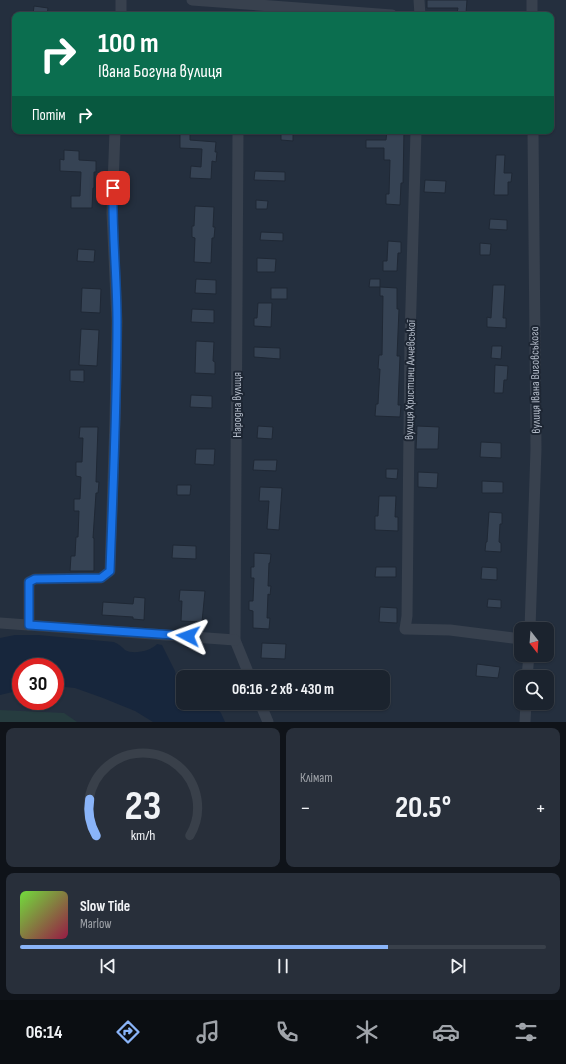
<!DOCTYPE html>
<html lang="uk">
<meta charset="utf-8">
<style>
:root{--surface:#1b232e;--page:#282f3a;--text:#f1f3f6;--muted:#a0a4aa;--line:#39404a;--accent:#8ab4f8}
body{margin:0;font-family:"Sofia Sans Condensed",sans-serif;background:var(--page);color:var(--text);height:100vh;display:flex;flex-direction:column;font-size:15px;white-space:nowrap}
*{box-sizing:border-box;margin:0}
p{font-size:13px;color:var(--muted)}
.icon{flex:none;width:22px;height:22px;fill:none;stroke:currentColor;stroke-width:2;stroke-linecap:round;stroke-linejoin:round}
.map{position:relative;height:722px;overflow:hidden}
.sheet{display:flex;flex-direction:column;gap:6px;padding:6px;background:#0f1319;flex:1}
.sheet>*{flex:none}
.banner{position:absolute;left:12px;top:12px;width:542px;height:122px;border-radius:8px;box-shadow:0 1px 3px #0004,0 0 0 1px var(--line);background:#0b6e4f;color:#fff;overflow:hidden}
.needle{width:26px;rotate:163deg}
.fabs{position:absolute;left:514px;top:622px;display:grid;gap:8px}
.fabs a{display:grid;place-items:center;width:40px;height:40px;border-radius:8px;background:var(--surface);box-shadow:0 1px 3px #0004,0 0 0 1px var(--line);font-size:20px}
.speed{position:absolute;left:12px;top:658px;display:flex;gap:8px;font-size:20px;font-weight:700;text-align:center}
.speed>*{display:grid;place-content:center;width:52px;height:52px;border-radius:50%;background:var(--surface);box-shadow:0 1px 3px #0004,0 0 0 1px var(--line);line-height:1}
.speed .limit{border:6px solid #d22;background:#fff;color:#111}
.pin{position:absolute;display:grid;place-items:center;width:34px;height:34px;color:#fff;margin:-17px;border-radius:8px;box-shadow:0 2px 6px #0006}
.me{position:absolute;width:44px;margin:-22px;rotate:274deg;stroke-linejoin:round;filter:drop-shadow(0 0 3px #0008)}
.turn{display:flex;align-items:center;gap:14px;height:84px;padding:0 20px;font-size:18px}
.turn .icon{width:52px;height:52px;stroke-width:2.5}
.turn b{display:block;font-size:28px;line-height:34px}
.then{display:flex;align-items:center;height:38px;padding:0 20px;background:#0003;gap:8px;font-size:15px}
.big{font-size:30px;font-weight:700;line-height:1.1}
.sheet .tile{flex:1;display:flex;flex-direction:column;justify-content:center;gap:6px;min-width:0;padding:0 14px;border-radius:8px;background:var(--page)}
.sheet .dial{align-items:center;gap:0}
.dial svg{height:104px;overflow:visible;fill:none;stroke:var(--line);stroke-width:7;stroke-linecap:round;text-anchor:middle}
.dial text{fill:var(--text);stroke:none}
.song{display:flex;align-items:center;gap:12px}
.cover{width:48px;height:48px;border-radius:6px;background:linear-gradient(135deg,hsl(100 70% 55%),hsl(340 70% 35%))}
.played{height:4px;border-radius:2px;background:linear-gradient(90deg,var(--accent) 70%,var(--line) 70%)}
.keys{display:flex;justify-content:space-around;direction:ltr}
.heat{display:flex;justify-content:space-between;align-items:center;font-size:22px;direction:ltr}
.sheet .tiles{flex:1;display:grid;gap:6px;grid-template-columns:1fr 1fr}
.tile:last-child{grid-column:span 2}
.trip{position:absolute;left:176px;top:670px;width:214px;height:40px;border-radius:8px;background:var(--surface);box-shadow:0 1px 3px #0004,0 0 0 1px var(--line);font-weight:700;line-height:40px;text-align:center}
.dock{display:flex;height:64px;justify-content:space-around;align-items:center;background:#0b0e12;color:var(--muted)}
.dock .icon{width:28px;height:28px}
.dock .selected{color:var(--accent)}
.dock b{font-size:18px;color:var(--text)}
.map>svg:first-child{display:block}
</style>
<div class="map">
<svg width="566" height="722" viewBox="0 0 566 722">
<rect width="100%" height="100%" fill="#242f3e"/>
<path fill="#263c3f" d="M 0,710 L 64,713 L 77,722 L 0,722 Z"/>
<path fill="#17263c" d="M 15,635 L 38,635 L 114,642 C 119,644 122,647 125,650 C 133,655 151,651 157,644 L 162,645 L 175,671 L 176,677 L 180,683 L 183,684 L 183,703 L 212,703 L 221,713 L 225,722 L 153,722 L 135,711 L 103,698 L 75,688 L 55,686 L 55,667 L 21,667 L 21,690 L 0,695 L 0,638 Z"/>
<g fill="#364354" stroke="#1f2835">
<path d="M 427,0 L 467,0 L 466,13 L 457,13 L 458,8 L 427,8 Z"/>
<path d="M 34,6 L 48,8 L 47,15 L 33,15 Z"/>
<path d="M 281,131 L 293,131 L 293,141 L 281,140 Z"/>
<path d="M 387,131 L 404,131 L 403,183 L 401,183 L 400,205 L 386,204 L 386,194 L 389,194 L 390,160 L 384,160 L 384,148 L 366,148 L 366,140 L 386,140 Z"/>
<path d="M 180,132 L 190,133 L 190,140 L 216,142 L 215,152 L 217,152 L 216,162 L 212,161 L 211,179 L 190,178 L 191,166 L 201,167 L 202,149 L 180,148 Z"/>
<path d="M 64,150 L 79,151 L 79,160 L 96,161 L 96,172 L 94,172 L 94,188 L 93,188 L 92,208 L 71,208 L 71,196 L 80,196 L 81,172 L 60,171 L 60,159 L 64,160 Z"/>
<path d="M 496,155 L 505,155 L 504,173 L 512,173 L 511,182 L 508,182 L 508,195 L 494,195 Z"/>
<path d="M 255,171 L 285,172 L 285,181 L 254,180 Z"/>
<path d="M 425,180 L 446,181 L 445,193 L 424,192 Z"/>
<path d="M 256,200 L 268,201 L 267,209 L 256,209 Z"/>
<path d="M 195,206 L 214,207 L 213,227 L 215,227 L 214,238 L 212,238 L 211,263 L 194,262 L 195,238 L 192,237 L 192,226 L 194,226 Z"/>
<path d="M 490,219 L 507,220 L 507,230 L 489,229 Z"/>
<path d="M 261,232 L 283,233 L 283,241 L 260,240 Z"/>
<path d="M 388,241 L 401,242 L 401,253 L 398,253 L 397,271 L 383,271 L 383,261 L 387,261 Z"/>
<path d="M 480,243 L 491,244 L 490,255 L 480,255 Z"/>
<path d="M 78,249 L 95,250 L 94,262 L 77,261 Z"/>
<path d="M 257,258 L 276,259 L 275,272 L 257,272 Z"/>
<path d="M 196,279 L 216,280 L 216,294 L 195,293 Z"/>
<path d="M 370,279 L 380,279 L 380,287 L 369,287 Z"/>
<path d="M 493,285 L 505,285 L 503,318 L 506,318 L 506,328 L 487,327 L 487,317 L 491,318 Z"/>
<path d="M 380,287 L 397,288 L 397,309 L 399,309 L 397,356 L 400,356 L 398,405 L 401,405 L 400,417 L 375,416 L 376,404 L 378,404 L 380,369 L 378,369 L 379,355 L 382,355 L 383,296 L 380,296 Z"/>
<path d="M 82,288 L 101,289 L 100,313 L 81,312 Z"/>
<rect x="271" y="288" width="16" height="11"/>
<path d="M 258,303 L 272,303 L 271,327 L 254,326 L 254,318 L 257,318 Z"/>
<path d="M 192,309 L 214,310 L 214,323 L 191,322 Z"/>
<path d="M 81,329 L 99,330 L 97,366 L 79,365 Z"/>
<path d="M 196,341 L 214,342 L 213,361 L 215,362 L 215,374 L 195,373 Z"/>
<path d="M 492,346 L 502,346 L 501,359 L 491,358 Z"/>
<path d="M 254,347 L 280,348 L 280,359 L 254,357 Z"/>
<path d="M 495,365 L 508,366 L 507,380 L 504,380 L 503,393 L 494,393 Z"/>
<path d="M 70,370 L 84,370 L 84,382 L 70,381 Z"/>
<path d="M 191,395 L 212,396 L 212,408 L 190,407 Z"/>
<path d="M 258,426 L 273,427 L 272,439 L 257,438 Z"/>
<path d="M 417,426 L 439,427 L 438,449 L 416,449 Z"/>
<path d="M 80,427 L 98,427 L 96,482 L 99,482 L 98,493 L 96,493 L 93,538 L 94,538 L 94,571 L 70,571 L 71,556 L 75,556 L 76,537 L 78,537 L 79,511 L 74,511 L 74,499 L 80,499 L 81,477 L 76,476 L 76,462 L 82,462 L 83,438 L 79,438 Z"/>
<path d="M 481,442 L 501,443 L 501,458 L 480,457 Z"/>
<path d="M 196,449 L 215,449 L 214,465 L 195,464 Z"/>
<path d="M 254,460 L 277,460 L 276,471 L 253,470 Z"/>
<path d="M 386,469 L 398,469 L 397,479 L 386,478 Z"/>
<path d="M 418,472 L 438,473 L 437,488 L 418,487 Z"/>
<path d="M 482,481 L 503,482 L 503,493 L 482,493 Z"/>
<path d="M 177,485 L 191,485 L 190,495 L 177,495 Z"/>
<path d="M 260,487 L 282,488 L 279,530 L 267,529 L 269,501 L 259,501 Z"/>
<path d="M 379,496 L 396,496 L 395,517 L 398,517 L 398,531 L 375,530 L 375,516 L 378,516 Z"/>
<path d="M 489,512 L 502,513 L 502,524 L 500,524 L 499,542 L 501,543 L 501,552 L 485,551 L 486,542 L 487,542 Z"/>
<path d="M 173,545 L 196,546 L 196,559 L 172,558 Z"/>
<path d="M 254,553 L 271,554 L 270,563 L 269,563 L 268,586 L 271,586 L 270,595 L 268,594 L 267,618 L 270,618 L 269,629 L 253,628 L 253,611 L 249,610 L 249,601 L 253,601 L 254,578 L 251,578 L 251,567 L 254,567 Z"/>
<path d="M 376,567 L 396,567 L 396,577 L 375,577 Z"/>
<path d="M 482,567 L 497,568 L 497,580 L 481,579 Z"/>
<path d="M 180,590 L 205,591 L 202,622 L 181,621 L 182,601 L 179,601 Z"/>
<path d="M 134,597 L 145,598 L 144,620 L 133,619 L 133,617 L 102,615 L 103,602 L 133,604 Z"/>
<path d="M 488,599 L 501,600 L 501,608 L 487,607 Z"/>
<path d="M 380,607 L 397,608 L 397,623 L 379,622 Z"/>
<path d="M 262,643 L 286,644 L 285,659 L 261,658 Z"/>
<path d="M 477,664 L 500,667 L 498,678 L 476,676 Z"/>
</g>
<g fill="none" stroke-linecap="round" stroke-linejoin="round">
<g stroke="#38414e" stroke-width="11">
<path d="M 192,0 L 392,15"/>
<path d="M 419,0 L 420,15"/>
<path d="M 532,0 L 532,15"/>
<path d="M 121,15 L 121,0"/>
<path d="M 238,131 L 235,640 L 250,677"/>
<path d="M 416,131 L 410,339 L 407,616 L 405,629 L 450,630 L 521,639"/>
<path d="M 0,623 L 235,640"/>
<path d="M 29,625 L 29,582 L 35,579 L 101,578 L 110,571 L 115,420 L 117,321 L 112,213 L 115,131"/>
<path d="M 530,629 L 536,449 L 533,131"/>
<path d="M 527,677 L 529,655"/>
<path d="M 260,703 L 268,722"/>
<path d="M 525,722 L 526,703"/>
</g>
</g>
<g fill="none" stroke-linecap="round" stroke-linejoin="round">
<g stroke="#114b97" stroke-width="10">
<path id="route" d="M 113,188 C 112,233 117,277 117,322 C 117,405 113,488 110,571 L 101,578 L 35,579 L 29,582 L 29,625 L 188,636"/>
</g>
<use href="#route" stroke="#1a73e8" stroke-width="7"/>
</g>
<g text-anchor="middle" stroke-width="4" stroke-linejoin="round" paint-order="stroke">
<g font-size="12" fill="#b4bcc9" stroke="#1d2633">
<text transform="translate(410 380) rotate(-89)" y="4">вулиця Христини Алчевської</text>
<text transform="translate(535 380) rotate(-91)" y="4">вулиця Івана Виговського</text>
<text transform="translate(237 405) rotate(-90)" y="4">Народна вулиця</text>
</g>
</g>
</svg>
<div class="fabs">
<a><svg class="needle" viewBox="-14 -14 28 28"><path d="M0-13l5 13h-10z" fill="#e53935"/><path d="M0 13l5-13h-10z" fill="#a0a4aa"/></svg></a>
<a><svg class="icon" aria-label="search" viewBox="0 0 24 24"><circle cx="10" cy="10" r="6"/><path d="M15 15l6 6"/></svg></a>
</div>
<div class="speed"><div class="limit">30</div></div>
<div class="pin" style="left:113px;top:188px;background:#d93025"><svg class="icon" aria-label="arrive" viewBox="0 0 24 24"><path d="M6 21V4h12l-3 4 3 4H6"/></svg></div>
<svg class="me" style="left:188px;top:636px" viewBox="-20 -20 40 40"><path d="M0-17L14 15 0 8-14 15z" fill="#1a73e8" stroke="#fff" stroke-width="4"/></svg>
<div class="trip">06:16 · 2 хв · 430 m</div>
<div class="banner">
<div class="turn"><svg class="icon" aria-label="right" viewBox="0 0 24 24"><path d="M7 20v-9h11M14 6l5 5-5 5"/></svg><div><b>100 m</b>Івана Богуна вулиця</div></div>
<div class="then">Потім<svg class="icon" aria-label="right" viewBox="0 0 24 24"><path d="M7 20v-9h11M14 6l5 5-5 5"/></svg></div>
</div>
</div>
<section class="sheet">
<div class="tiles">
<div class="tile dial"><svg viewBox="0 0 100 80">
<path d="M14 69A42 42 0 1 1 86 69"/>
<path d="M14 69A42 42 0 0 1 9 41" stroke="#8ab4f8"/>
<text x="50" y="56" font-size="32" font-weight="700">23</text>
<text x="50" y="72" font-size="11">km/h</text>
</svg></div>
<div class="tile"><p>Клімат</p>
<div class="heat"><a>−</a><b class="big">20.5°</b><a>+</a></div>
</div>
<div class="tile">
<div class="song"><i class="cover"></i><div><b>Slow Tide</b><p>Marlow</p></div></div>
<div class="played"></div>
<div class="keys"><svg class="icon" aria-label="previous" viewBox="0 0 24 24"><path d="M18 5L8 12l10 7zM5 5v14"/></svg><svg class="icon" aria-label="pause" viewBox="0 0 24 24"><path d="M8 5v14M16 5v14"/></svg><svg class="icon" aria-label="next" viewBox="0 0 24 24"><path d="M6 5l10 7-10 7zM19 5v14"/></svg></div>
</div>
</div>
</section>
<nav class="dock">
<b>06:14</b>
<svg class="icon selected" aria-label="directions" viewBox="0 0 24 24"><path d="M12 3l9 9-9 9-9-9zM9 14v-3h6M13 9l2 2-2 2"/></svg>
<svg class="icon" aria-label="music" viewBox="0 0 24 24"><path d="M9 18V5l10-2v13"/><circle cx="6" cy="18" r="3"/><circle cx="16" cy="16" r="3"/></svg>
<svg class="icon" aria-label="phone" viewBox="0 0 24 24"><path d="M5 4h4l2 5-3 2q2 4 5 5l2-3 5 2v4C11 20 4 13 5 4z"/></svg>
<svg class="icon" aria-label="climate" viewBox="0 0 24 24"><path d="M12 3v18M4 7l16 10M4 17L20 7"/></svg>
<svg class="icon" aria-label="car" viewBox="0 0 24 24"><path d="M5 17H2v-5l4-1 3-4h7l3 4 3 1v5h-3M9 17h6M6 11h13"/><circle cx="7" cy="17" r="2"/><circle cx="17" cy="17" r="2"/></svg>
<svg class="icon" aria-label="filters" viewBox="0 0 24 24"><path d="M4 7h16M4 17h16"/><circle cx="9" cy="7" r="2"/><circle cx="15" cy="17" r="2"/></svg>
</nav>
